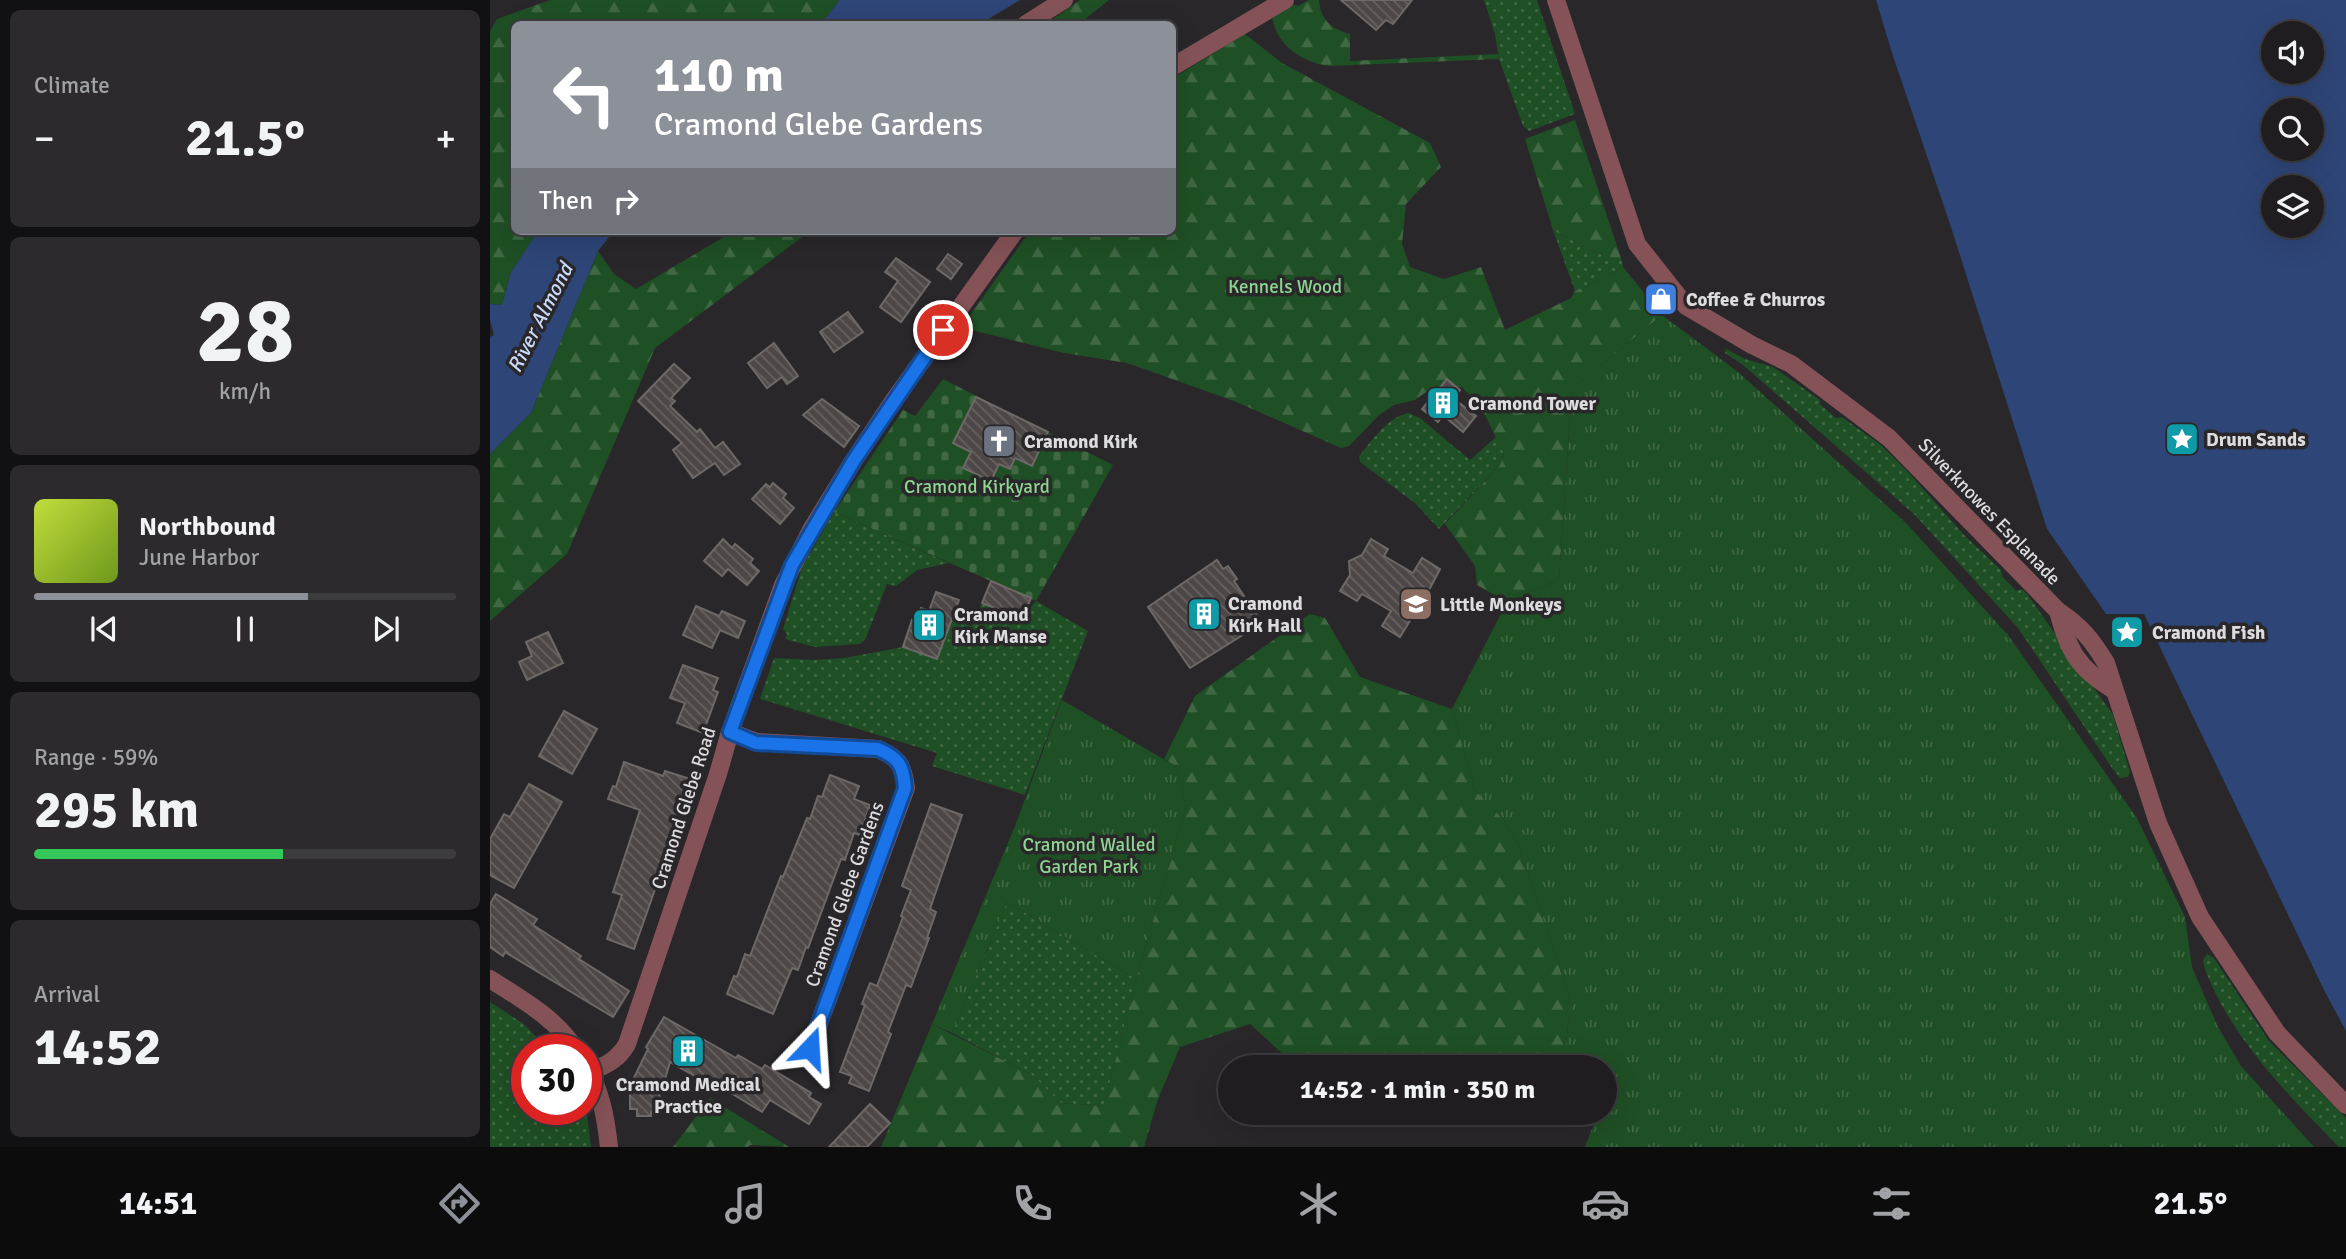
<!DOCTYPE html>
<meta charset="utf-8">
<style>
:root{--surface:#1f1d20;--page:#2c2a2d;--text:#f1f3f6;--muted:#a1a2a5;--line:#3c3b3e;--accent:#8c9099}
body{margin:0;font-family:Signika,sans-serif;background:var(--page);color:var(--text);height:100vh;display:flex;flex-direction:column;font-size:26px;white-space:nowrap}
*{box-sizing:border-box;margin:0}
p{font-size:23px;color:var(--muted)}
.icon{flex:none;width:38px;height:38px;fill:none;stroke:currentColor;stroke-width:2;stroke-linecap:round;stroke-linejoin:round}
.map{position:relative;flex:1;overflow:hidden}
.sheet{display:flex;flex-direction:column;gap:10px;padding:10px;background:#111012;width:490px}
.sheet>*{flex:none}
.banner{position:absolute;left:21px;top:21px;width:665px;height:214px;border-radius:10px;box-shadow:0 7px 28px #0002,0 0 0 2px var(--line);background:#8c9099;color:#fff;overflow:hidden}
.buttons{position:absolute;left:1771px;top:21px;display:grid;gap:14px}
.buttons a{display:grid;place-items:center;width:63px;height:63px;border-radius:50%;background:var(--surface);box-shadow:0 7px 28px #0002,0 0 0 2px var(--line);font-size:35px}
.speed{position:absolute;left:21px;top:1034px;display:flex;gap:14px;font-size:35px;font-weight:700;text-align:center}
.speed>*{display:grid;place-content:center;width:91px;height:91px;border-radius:50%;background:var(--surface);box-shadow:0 7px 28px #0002,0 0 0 2px var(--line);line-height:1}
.speed .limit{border:10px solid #d22;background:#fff;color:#111}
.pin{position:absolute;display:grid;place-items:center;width:60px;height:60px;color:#fff;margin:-30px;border:4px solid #fff;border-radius:50%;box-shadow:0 2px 7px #0007}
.me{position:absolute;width:77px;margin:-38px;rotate:20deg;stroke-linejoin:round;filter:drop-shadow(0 0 5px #0008)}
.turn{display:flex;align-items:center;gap:24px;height:147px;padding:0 28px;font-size:32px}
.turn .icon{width:91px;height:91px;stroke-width:2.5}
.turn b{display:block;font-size:49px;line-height:60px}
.then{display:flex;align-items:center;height:66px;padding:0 28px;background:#0003;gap:14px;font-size:26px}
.big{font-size:52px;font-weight:800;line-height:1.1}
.sheet .tile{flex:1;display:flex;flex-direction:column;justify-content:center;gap:10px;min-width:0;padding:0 24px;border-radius:10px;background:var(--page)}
.sheet .dial{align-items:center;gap:0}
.dial b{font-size:91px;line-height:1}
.song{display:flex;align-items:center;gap:21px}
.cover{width:84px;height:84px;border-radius:10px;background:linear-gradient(135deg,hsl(70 70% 55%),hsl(80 70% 35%))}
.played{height:7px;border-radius:4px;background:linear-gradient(90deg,var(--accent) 65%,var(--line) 65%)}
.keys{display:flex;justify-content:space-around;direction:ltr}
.heat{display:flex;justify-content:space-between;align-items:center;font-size:38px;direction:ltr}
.charge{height:10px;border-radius:5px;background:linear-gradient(90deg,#34c759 59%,var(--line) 0)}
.trip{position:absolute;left:728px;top:1055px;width:399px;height:70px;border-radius:35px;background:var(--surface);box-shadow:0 7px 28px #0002,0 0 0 2px var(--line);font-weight:800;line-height:70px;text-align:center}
.menu{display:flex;height:112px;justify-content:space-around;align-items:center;background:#0c0c0d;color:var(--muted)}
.menu .icon{width:49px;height:49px}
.menu .active{color:var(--accent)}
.menu b{font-size:32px;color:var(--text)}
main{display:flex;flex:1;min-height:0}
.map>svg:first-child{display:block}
</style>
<main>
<section class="sheet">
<div class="tile"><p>Climate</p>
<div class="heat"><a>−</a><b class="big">21.5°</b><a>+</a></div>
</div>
<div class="tile dial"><b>28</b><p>km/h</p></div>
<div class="tile">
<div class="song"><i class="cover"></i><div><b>Northbound</b><p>June Harbor</p></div></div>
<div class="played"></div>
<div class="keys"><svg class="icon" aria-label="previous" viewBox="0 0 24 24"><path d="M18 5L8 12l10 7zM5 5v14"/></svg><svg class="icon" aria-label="pause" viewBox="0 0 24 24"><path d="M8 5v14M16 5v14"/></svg><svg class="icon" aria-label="next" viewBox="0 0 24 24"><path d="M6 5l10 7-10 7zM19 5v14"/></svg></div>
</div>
<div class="tile"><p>Range · 59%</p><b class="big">295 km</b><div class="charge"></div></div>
<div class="tile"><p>Arrival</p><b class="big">14:52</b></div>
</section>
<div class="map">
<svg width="1856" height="1147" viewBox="0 0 1856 1147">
<defs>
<pattern id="grass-dots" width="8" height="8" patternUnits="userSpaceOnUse" patternTransform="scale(1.75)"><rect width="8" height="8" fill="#1f4f24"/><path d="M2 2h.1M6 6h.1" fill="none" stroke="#3f6843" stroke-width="1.8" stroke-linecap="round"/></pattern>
<pattern id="forest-firs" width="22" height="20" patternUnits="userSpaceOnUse" patternTransform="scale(1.75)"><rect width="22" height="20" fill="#1f4f24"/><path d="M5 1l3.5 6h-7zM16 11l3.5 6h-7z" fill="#3f6843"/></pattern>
<pattern id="cemetery-stones" width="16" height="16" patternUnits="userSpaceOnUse" patternTransform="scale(1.75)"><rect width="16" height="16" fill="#1f4f24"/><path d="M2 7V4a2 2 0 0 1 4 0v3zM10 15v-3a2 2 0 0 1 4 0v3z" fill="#3f6843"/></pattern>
<pattern id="park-tufts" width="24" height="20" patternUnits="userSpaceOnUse" patternTransform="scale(1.75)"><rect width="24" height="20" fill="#1f4f24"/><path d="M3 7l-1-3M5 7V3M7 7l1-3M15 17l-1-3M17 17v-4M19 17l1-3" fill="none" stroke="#3f6843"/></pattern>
<pattern id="building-back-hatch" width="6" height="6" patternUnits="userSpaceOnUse" patternTransform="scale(1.75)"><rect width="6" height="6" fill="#4d4847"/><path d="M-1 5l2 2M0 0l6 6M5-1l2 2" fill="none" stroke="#666261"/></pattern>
</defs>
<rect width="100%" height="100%" fill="#29272a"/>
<g fill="url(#grass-dots)">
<path d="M 994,0 L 1047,0 L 1085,114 L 1039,131 L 1033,126 L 1009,59 L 1005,34 Z"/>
<path d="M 1063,230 L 1105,252 L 1132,261 L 1133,267 L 1085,291 Z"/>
<path d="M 1236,349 L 1255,359 L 1283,367 L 1330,400 L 1330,404 L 1346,418 L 1352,417 L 1391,445 L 1418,472 L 1475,536 L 1511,570 L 1512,576 L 1526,591 L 1532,589 L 1537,594 L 1623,715 L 1640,772 L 1638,777 L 1630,778 L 1622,768 L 1528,628 L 1424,514 L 1253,365 L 1235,353 Z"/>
<path d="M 919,413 L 930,418 L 980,460 L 1007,436 L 1014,454 L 1010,465 L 949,529 L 925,503 L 870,462 L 869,456 C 883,440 897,417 919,413 Z"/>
<path d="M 344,512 L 459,563 L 427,570 L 406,586 L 397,584 L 376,638 L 370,644 L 325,647 L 295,639 L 297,634 L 293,629 L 312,567 Z"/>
<path d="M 514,594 L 517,613 L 531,619 L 546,601 L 598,631 L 535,795 L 442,766 L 447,753 L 270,699 L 284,658 L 323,660 L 354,658 L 413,647 L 447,659 L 462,619 L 482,626 L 492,603 L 507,609 Z"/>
<path d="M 517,902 L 646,979 L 614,1106 L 571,1103 L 542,1075 L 462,1033 Z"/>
<path d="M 1717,954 L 1724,958 L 1779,1041 L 1856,1118 L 1856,1147 L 1849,1147 C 1803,1100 1753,1050 1724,990 C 1720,980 1714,971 1713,960 Z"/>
<path d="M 0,1002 L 34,1024 L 59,1050 L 37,1050 L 37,1110 L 96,1110 L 96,1105 L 101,1147 L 0,1147 Z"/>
</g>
<g fill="url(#forest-firs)">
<path d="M 60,0 L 349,0 L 337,17 L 326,24 L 24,24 L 24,231 L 49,231 L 21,272 L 12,305 L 0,304 L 0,31 L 7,19 Z"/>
<path d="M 590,0 L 619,0 L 589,24 L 556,24 Z"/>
<path d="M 819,0 L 829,0 C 830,20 842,29 860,34 L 860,61 L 1008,54 L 1009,59 L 839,66 C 812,62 787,46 782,17 L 803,4 L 808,6 Z"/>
<path d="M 755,34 L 792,63 L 940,143 L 951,167 L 916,204 L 912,244 L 920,267 L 954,279 L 991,267 L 1015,330 L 1081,298 L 1085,291 L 1133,267 L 1172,315 L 1082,389 L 1069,579 L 1017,602 L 987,585 L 985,566 L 955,524 L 1010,465 L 1014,454 L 992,409 L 972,387 L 943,387 L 925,400 L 904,405 L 889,415 L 859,446 L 851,448 L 744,401 L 637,363 L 574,353 L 473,328 L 476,321 L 540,231 L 682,231 L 683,78 Z"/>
<path d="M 1085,120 L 1132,261 L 1105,252 L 1063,230 L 1035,139 Z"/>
<path d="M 244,231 L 320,231 L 165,348 L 77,554 L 0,621 L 0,454 L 41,413 L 108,251 L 124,274 L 146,289 Z"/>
<path d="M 820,614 L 835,618 L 870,677 L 962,709 L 985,790 L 1014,820 L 1028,844 L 1081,1002 L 1073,1067 L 879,1067 L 795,1056 L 760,1024 L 690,1047 L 668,1099 L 654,1147 L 391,1147 L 442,1024 L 542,1075 L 571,1103 L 614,1106 L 646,979 L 696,807 L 687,767 L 674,759 L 705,696 Z"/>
<path d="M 220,1098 L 299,1147 L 261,1145 L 257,1147 L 183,1147 Z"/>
</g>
<path fill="url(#cemetery-stones)" d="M 453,379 L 623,465 L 546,601 L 344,512 L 413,410 L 425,416 Z"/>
<g fill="url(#park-tufts)">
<path d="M 1172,315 L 1248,372 L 1416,523 L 1518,635 L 1647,818 L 1695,917 L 1702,967 L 1727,1025 L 1751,1066 L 1824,1147 L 1095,1147 L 1108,1113 L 1115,1113 L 1115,1095 L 1117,1089 L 1115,1089 L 1115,1068 L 1073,1067 L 1081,1002 L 1028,844 L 1014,820 L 985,790 L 962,709 L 1017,602 L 1069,579 L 1082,389 Z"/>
<path d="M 572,700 L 687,767 L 696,807 L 646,979 L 517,902 L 462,1033 L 442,1024 L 525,826 Z"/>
</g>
<g fill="#2e4577" fill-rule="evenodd">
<path d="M 349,0 L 530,0 L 490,24 L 326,24 L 337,17 Z"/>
<path d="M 1386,0 L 1856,0 L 1856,1031 L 1834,990 L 1654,614 L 1616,614 L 1557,529 L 1460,224 L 1402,53 ZM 1783,33 L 1822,33 L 1822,72 L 1783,72 ZM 1783,110 L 1822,110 L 1822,149 L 1783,149 ZM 1783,187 L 1822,187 L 1822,226 L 1783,226 Z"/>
<path d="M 48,231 L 124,231 L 108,251 L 41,413 L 0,454 L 0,337 L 4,335 L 0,320 L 0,304 L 12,305 L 21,272 Z"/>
</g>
<g fill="url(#building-back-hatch)" stroke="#6e6967" stroke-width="2">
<path d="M 851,0 L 922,0 L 903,24 L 896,20 L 886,30 Z"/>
<path d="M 458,254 L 472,264 L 461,279 L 447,269 Z"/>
<path d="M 406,258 L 440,282 L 411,322 L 390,307 L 408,281 L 395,272 Z"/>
<path d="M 358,312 L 373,332 L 344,352 L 330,332 Z"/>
<path d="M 284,343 L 308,376 L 297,384 L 292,377 L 277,388 L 258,363 Z"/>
<path d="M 184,364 L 200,378 L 181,398 L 185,401 L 180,406 L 207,432 L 210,429 L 225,448 L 233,442 L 250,464 L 234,475 L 225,463 L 203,478 L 183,450 L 192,443 L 148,401 Z"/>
<path d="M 957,379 L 970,390 L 963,398 L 986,416 L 973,432 L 953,415 L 948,422 L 932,409 Z"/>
<path d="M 486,397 L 558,432 L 542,466 L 525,458 L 520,469 L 509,464 L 501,481 L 473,468 L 481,452 L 463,443 Z"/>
<path d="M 332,399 L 369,426 L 354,447 L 313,415 Z"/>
<path d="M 283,483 L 296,494 L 293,498 L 304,508 L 290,524 L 262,499 L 276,484 L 280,487 Z"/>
<path d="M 233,539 L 242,548 L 245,544 L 263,559 L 260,563 L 269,571 L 257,585 L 238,569 L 232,576 L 214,561 Z"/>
<path d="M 881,539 L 898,549 L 894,556 L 923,573 L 932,558 L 950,569 L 926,615 L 924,614 L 910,637 L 892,626 L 901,611 L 872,594 L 867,601 L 850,591 L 860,575 L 859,561 L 872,555 Z"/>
<path d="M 727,560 L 733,569 L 738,566 L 747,579 L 744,581 L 772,623 L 700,668 L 658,607 Z"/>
<path d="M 501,581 L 541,598 L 532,619 L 492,603 Z"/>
<path d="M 446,592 L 469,600 L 447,659 L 413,647 L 422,620 L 426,622 L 431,608 L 439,611 Z"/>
<path d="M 206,606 L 229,616 L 232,611 L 255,621 L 248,638 L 230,630 L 222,648 L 193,635 Z"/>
<path d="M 58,632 L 73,663 L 37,680 L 29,662 L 42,656 L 36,642 Z"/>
<path d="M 193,665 L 228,678 L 223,690 L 228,692 L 213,733 L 187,723 L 195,703 L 180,698 Z"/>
<path d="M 74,711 L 107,729 L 82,774 L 49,756 Z"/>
<path d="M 134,762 L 173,776 L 175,771 L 203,780 L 196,801 L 192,799 L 183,826 L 187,827 L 144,949 L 117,939 L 132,895 L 123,892 L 150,810 L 118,799 L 123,786 L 126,787 Z"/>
<path d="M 340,775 L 369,786 L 364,799 L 380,805 L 370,835 L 364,833 L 355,860 L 351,859 L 318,948 L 316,947 L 308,970 L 302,968 L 283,1014 L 237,994 L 244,976 L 247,977 L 255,954 L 260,956 L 291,876 L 293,877 L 317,818 L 320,819 L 328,796 L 332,797 Z"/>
<path d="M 39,784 L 72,802 L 24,888 L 0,875 L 0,839 L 14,814 L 20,817 Z"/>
<path d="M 441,804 L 472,815 L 440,909 L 446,912 L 437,938 L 439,938 L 421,987 L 416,985 L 398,1032 L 401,1034 L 379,1091 L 359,1083 L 362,1076 L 350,1072 L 375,1005 L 372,1004 L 380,983 L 387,986 L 413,917 L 411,916 L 421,890 L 412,886 Z"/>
<path d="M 6,894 L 47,919 L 43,925 L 91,956 L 89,959 L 139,991 L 123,1017 L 15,952 L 13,956 L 0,947 L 0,904 Z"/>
<path d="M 174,1017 L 246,1058 L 248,1055 L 272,1069 L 275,1065 L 321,1093 L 319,1097 L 331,1104 L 319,1124 L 280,1100 L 272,1112 L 236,1090 L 234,1093 L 180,1062 L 175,1079 L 167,1090 L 171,1099 L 171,1105 L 161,1112 L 161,1116 L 147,1116 L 147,1109 L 140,1109 L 140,1086 L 158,1049 L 156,1047 Z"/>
<path d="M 380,1104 L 400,1123 L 377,1147 L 339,1147 Z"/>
</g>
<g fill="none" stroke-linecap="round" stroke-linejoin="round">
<g stroke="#855357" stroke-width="18">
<path d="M 1066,0 L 1147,244 L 1196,306 L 1262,345 L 1301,364 L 1399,438 L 1568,611 C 1591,626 1602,640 1616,663 L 1668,823 L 1710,917 L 1787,1033 L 1856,1105"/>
<path d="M 536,24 L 574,0"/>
<path d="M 682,67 L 795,0"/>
<path d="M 1568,611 C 1578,650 1588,669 1624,690"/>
<path d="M 240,732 L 266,742 L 388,749 C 409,758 413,765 416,788 L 320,1048"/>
<path d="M 0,979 C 31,999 66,1018 86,1050"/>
<path d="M 96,1066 C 111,1090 116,1119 119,1147"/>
<path d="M 100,1072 C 116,1065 128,1060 137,1044 L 228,774 L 240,732 L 293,585 L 321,530 L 364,460 L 404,400 L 525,231"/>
</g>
</g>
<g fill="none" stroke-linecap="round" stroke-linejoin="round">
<g stroke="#114b97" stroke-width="18">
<path id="route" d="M 320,1048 L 415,788 C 413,765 409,758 388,749 L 266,743 L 240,732 L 302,565 L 364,460 L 453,330"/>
</g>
<use href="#route" stroke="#1a73e8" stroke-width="12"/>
</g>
<defs>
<g id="shop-square" transform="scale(1.75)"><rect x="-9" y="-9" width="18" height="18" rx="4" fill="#3f7fe0" stroke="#29272a"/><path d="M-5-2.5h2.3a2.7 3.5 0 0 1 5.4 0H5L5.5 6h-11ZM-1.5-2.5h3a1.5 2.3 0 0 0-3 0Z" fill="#fff"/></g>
<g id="building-square" transform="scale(1.75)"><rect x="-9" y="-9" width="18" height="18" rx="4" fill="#0f9aa8" stroke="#29272a"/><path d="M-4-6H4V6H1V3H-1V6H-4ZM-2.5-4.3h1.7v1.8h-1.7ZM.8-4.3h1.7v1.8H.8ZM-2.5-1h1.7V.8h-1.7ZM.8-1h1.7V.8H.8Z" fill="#fff"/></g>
<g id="sight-square" transform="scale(1.75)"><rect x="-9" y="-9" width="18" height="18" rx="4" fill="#0f9aa8" stroke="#29272a"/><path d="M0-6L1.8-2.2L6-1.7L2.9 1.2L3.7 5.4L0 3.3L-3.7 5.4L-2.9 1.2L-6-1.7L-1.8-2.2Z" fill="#fff"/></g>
<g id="church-square" transform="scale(1.75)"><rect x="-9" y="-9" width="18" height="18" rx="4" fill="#6b7280" stroke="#29272a"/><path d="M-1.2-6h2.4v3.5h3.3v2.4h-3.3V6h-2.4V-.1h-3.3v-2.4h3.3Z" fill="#fff"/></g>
<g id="school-square" transform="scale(1.75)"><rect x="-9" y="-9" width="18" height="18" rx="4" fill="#8d6e63" stroke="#29272a"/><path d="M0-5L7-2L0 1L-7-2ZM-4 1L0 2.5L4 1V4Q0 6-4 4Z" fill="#fff"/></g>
</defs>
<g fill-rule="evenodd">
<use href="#shop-square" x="1171" y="299"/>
<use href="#building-square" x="953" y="403"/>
<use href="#sight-square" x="1692" y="439"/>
<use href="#church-square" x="509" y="441"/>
<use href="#school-square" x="926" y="604"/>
<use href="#building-square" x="714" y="614"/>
<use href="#building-square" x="439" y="625"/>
<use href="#sight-square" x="1637" y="632"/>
<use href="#building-square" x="198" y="1051"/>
</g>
<g text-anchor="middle" stroke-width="7" stroke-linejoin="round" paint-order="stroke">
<g font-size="19" fill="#8dd591" stroke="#29272a">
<text x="795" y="293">Kennels Wood</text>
<text x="487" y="493">Cramond Kirkyard</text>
<text x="599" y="851">Cramond Walled<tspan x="599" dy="22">Garden Park</tspan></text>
</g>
<g font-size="19" font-weight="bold" fill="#dcdbdd" stroke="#29272a" text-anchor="start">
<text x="1196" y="306">Coffee &amp; Churros</text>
<text x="978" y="410">Cramond Tower</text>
<text x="1716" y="446">Drum Sands</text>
<text x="534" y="448">Cramond Kirk</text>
<text x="738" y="610">Cramond<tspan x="738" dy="22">Kirk Hall</tspan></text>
<text x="950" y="611">Little Monkeys</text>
<text x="464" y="621">Cramond<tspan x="464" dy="22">Kirk Manse</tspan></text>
<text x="1662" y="639">Cramond Fish</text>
<text x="198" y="1091" text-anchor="middle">Cramond Medical<tspan x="198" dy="22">Practice</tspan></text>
</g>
<g font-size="19" fill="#dcdbdd" stroke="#29272a">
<text transform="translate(1500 511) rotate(46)" y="7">Silverknowes Esplanade</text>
<text transform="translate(193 808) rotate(-72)" y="7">Cramond Glebe Road</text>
<text transform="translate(354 894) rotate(-70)" y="7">Cramond Glebe Gardens</text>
</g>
<g font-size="21" font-style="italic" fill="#c9d9f9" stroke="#29272a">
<text transform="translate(50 318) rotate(-63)" y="7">River Almond</text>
</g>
</g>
</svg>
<div class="buttons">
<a><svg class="icon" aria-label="sound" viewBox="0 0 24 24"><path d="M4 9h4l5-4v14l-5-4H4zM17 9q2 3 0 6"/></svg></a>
<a><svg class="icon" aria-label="search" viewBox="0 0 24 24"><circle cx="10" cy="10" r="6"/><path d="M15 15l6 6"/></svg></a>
<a><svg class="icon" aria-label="layers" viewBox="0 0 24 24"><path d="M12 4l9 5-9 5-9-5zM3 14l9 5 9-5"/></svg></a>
</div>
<div class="speed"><div class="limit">30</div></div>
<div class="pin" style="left:453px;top:330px;background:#d93025"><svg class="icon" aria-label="arrive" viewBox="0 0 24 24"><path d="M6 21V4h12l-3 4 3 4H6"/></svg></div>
<svg class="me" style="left:320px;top:1048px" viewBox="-20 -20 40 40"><path d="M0-17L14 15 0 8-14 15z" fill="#1a73e8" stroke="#fff" stroke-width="4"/></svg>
<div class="trip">14:52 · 1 min · 350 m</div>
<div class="banner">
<div class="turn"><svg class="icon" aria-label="left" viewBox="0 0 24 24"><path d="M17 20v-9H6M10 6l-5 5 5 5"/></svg><div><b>110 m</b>Cramond Glebe Gardens</div></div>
<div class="then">Then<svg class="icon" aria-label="right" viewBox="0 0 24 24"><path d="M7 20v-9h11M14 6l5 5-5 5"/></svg></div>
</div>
</div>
</main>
<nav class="menu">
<b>14:51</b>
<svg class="icon active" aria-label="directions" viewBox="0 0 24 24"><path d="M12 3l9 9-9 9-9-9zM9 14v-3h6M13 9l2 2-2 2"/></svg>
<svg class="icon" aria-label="music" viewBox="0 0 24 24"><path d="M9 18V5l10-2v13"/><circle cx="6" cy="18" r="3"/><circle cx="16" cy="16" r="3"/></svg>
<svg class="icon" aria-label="phone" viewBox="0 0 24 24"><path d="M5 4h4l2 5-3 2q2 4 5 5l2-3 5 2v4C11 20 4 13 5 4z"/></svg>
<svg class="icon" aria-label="climate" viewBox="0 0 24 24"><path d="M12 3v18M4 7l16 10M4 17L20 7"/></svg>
<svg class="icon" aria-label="car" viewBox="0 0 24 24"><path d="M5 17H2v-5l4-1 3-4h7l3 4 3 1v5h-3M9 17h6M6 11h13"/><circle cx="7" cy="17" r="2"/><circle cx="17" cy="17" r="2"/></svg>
<svg class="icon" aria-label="filters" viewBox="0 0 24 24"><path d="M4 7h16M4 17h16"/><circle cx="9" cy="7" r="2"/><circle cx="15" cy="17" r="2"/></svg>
<b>21.5°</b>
</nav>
